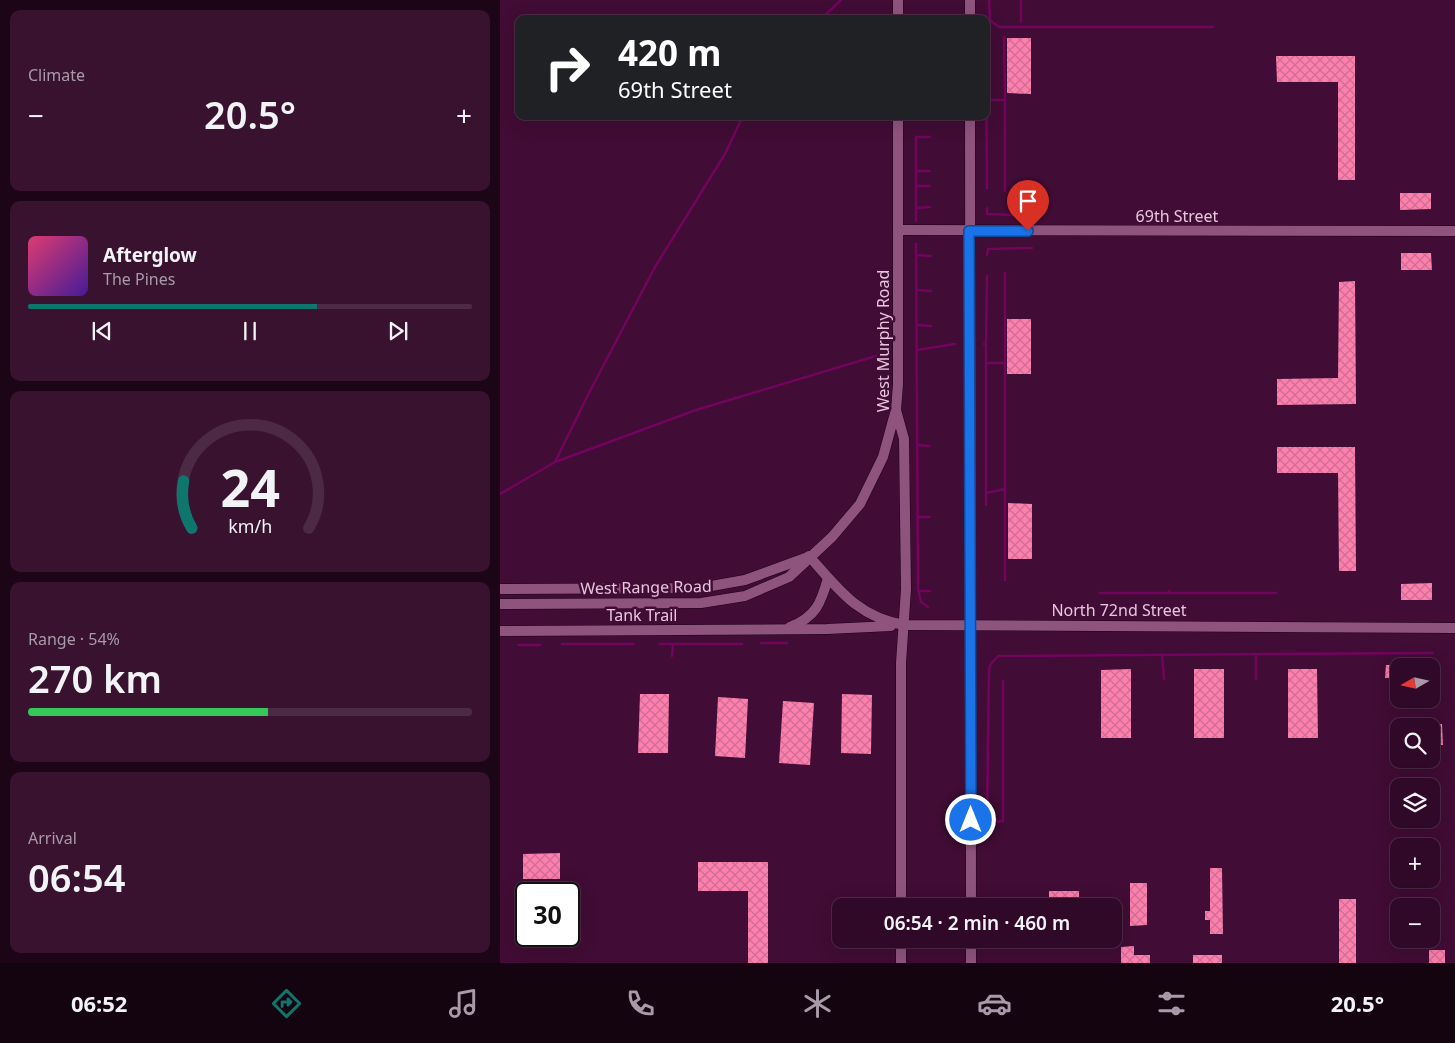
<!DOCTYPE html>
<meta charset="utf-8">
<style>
:root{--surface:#310928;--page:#391230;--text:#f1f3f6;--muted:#a89aa8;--line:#4c2a45;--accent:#0f766e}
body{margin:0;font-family:"Noto Sans",sans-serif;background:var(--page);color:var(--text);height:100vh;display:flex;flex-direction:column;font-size:19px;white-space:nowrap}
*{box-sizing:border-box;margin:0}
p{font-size:16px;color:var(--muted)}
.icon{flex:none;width:28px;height:28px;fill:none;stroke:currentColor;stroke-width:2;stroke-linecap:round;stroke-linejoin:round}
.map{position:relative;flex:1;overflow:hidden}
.panel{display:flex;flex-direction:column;gap:10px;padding:10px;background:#1b0516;width:500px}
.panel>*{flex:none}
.top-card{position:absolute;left:15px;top:15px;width:475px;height:105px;border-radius:10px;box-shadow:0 5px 20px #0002,0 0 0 1px var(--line);background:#202124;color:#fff;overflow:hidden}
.needle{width:32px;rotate:261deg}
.buttons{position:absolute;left:890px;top:658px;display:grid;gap:10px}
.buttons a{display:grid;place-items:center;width:50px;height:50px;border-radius:10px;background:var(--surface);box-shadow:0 5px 20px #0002,0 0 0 1px var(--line);font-size:25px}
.speed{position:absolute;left:15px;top:882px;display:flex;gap:10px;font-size:25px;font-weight:700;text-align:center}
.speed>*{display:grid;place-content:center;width:65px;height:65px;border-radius:50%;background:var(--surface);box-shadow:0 5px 20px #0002,0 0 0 1px var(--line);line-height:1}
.speed .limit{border:2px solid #111;border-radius:8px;background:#fff;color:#111}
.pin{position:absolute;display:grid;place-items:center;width:42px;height:42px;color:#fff;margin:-51px -21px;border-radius:50% 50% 50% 0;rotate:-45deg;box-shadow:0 0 5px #0007}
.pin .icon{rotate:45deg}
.me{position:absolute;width:55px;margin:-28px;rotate:0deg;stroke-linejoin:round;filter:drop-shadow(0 0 4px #0008)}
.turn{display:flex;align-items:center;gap:18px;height:105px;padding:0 20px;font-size:22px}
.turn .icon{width:65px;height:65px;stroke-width:2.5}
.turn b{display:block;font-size:35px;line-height:42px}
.big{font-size:38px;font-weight:600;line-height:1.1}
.panel .tile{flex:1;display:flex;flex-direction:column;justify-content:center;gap:8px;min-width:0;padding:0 18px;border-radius:10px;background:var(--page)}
.panel .dial{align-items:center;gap:0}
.dial svg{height:130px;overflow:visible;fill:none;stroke:var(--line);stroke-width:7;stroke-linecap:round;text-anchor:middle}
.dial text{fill:var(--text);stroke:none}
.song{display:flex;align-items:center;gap:15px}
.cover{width:60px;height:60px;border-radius:8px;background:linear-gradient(135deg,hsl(340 70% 55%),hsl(260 70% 35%))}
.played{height:5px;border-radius:2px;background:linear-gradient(90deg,var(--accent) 65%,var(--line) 65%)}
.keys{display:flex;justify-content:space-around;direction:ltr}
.heat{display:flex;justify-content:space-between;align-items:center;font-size:28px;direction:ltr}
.charge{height:8px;border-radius:4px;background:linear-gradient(90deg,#34c759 54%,var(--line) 0)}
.trip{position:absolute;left:332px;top:898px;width:290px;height:50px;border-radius:10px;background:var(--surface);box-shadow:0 5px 20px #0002,0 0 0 1px var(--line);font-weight:600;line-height:50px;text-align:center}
.dock{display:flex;height:80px;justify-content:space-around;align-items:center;background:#140410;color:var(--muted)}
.dock .icon{width:35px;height:35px}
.dock .on{color:var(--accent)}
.dock b{font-size:22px;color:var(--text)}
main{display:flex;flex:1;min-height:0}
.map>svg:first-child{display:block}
</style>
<main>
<section class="panel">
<div class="tile"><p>Climate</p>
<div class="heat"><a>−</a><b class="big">20.5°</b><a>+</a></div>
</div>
<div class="tile">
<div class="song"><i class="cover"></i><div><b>Afterglow</b><p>The Pines</p></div></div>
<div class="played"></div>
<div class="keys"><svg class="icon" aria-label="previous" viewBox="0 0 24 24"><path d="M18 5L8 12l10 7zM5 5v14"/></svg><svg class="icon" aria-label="pause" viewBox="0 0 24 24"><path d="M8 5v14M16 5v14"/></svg><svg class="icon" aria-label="next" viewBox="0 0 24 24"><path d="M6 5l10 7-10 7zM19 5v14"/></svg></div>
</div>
<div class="tile dial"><svg viewBox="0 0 100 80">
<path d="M14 69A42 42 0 1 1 86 69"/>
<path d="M14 69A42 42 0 0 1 9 40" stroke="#0f766e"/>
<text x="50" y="56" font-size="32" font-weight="700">24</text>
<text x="50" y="72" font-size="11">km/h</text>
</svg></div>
<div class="tile"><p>Range · 54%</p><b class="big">270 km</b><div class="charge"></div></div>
<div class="tile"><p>Arrival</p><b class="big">06:54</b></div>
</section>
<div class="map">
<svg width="955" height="963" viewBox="0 0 955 963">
<defs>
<pattern id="building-cross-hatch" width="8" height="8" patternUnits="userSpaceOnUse" patternTransform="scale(1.25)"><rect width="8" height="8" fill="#fd7fad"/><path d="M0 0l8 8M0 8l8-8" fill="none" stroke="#cf6e92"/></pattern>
</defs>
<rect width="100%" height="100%" fill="#410c35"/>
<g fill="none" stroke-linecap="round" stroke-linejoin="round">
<g stroke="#72045d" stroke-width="2.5">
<path d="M 489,0 L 490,20 L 499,27 L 713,27"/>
<path d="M 521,0 L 521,22"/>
<path d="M 321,19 L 341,0"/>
<path d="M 486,34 L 490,20"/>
<path d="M 504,37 L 505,100"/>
<path d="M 486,39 L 487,188"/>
<path d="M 487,100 L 505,100 L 505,191"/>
<path d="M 416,171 L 430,171"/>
<path d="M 416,186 L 430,186"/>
<path d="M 416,208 L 430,207"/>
<path d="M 487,208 L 487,214 L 533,216"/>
<path d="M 416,221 L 416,137 L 430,137"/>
<path d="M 416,244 L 418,589 L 421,602 L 428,607"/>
<path d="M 416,255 L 431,256"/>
<path d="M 487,255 L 488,249 L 532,248"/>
<path d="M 505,273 L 505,363"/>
<path d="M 417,290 L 431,291"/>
<path d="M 417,325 L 431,326"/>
<path d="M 484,344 L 486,344 L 487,276"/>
<path d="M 417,350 L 455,344"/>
<path d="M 486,363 L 505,363 L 505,426"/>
<path d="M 417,445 L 430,446"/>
<path d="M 55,462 L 196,410 L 376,356"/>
<path d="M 505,488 L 505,427"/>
<path d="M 486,493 L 505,489 L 505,580"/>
<path d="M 0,494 L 55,462 L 90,391 L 155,267 L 225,154 L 243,116"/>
<path d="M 486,505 L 486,344"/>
<path d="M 418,517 L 430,517"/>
<path d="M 418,591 L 430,591"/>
<path d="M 600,593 L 669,593 L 669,591"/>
<path d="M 669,593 L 776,593"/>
<path d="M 261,643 L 287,643"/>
<path d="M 62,644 L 134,644"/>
<path d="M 160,644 L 242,644"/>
<path d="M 18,645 L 40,645"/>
<path d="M 662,654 L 664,679"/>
<path d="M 756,654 L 756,679"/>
<path d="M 172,656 L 173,644"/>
<path d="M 487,808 L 498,822 L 503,821 L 503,681"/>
<path d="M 487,812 L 489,672 L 490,665 L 498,656 L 933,653"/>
</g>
</g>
<g fill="url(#building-cross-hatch)">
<path d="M 507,38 L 531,38 L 531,94 L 507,93 Z"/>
<path d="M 776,56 L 855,56 L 855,180 L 838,180 L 838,82 L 777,82 Z"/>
<path d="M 900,193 L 931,193 L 931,209 L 900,210 Z"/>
<path d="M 901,253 L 931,253 L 932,270 L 901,270 Z"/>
<path d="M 855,281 L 856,404 L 777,405 L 777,379 L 838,378 L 839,282 Z"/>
<rect x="507" y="319" width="24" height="55"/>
<path d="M 777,447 L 855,447 L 856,571 L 839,571 L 838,473 L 777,473 Z"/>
<path d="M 508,503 L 532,504 L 532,559 L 508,559 Z"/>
<path d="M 932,583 L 932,600 L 901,600 L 901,584 Z"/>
<path d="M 886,665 L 899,665 L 899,678 L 885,678 Z"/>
<path d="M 631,669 L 631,738 L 601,738 L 601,670 Z"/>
<rect x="694" y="669" width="30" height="69"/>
<path d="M 788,669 L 817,669 L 818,738 L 788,738 Z"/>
<path d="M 140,694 L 169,694 L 168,753 L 138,753 Z"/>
<path d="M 342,694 L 372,695 L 371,754 L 341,753 Z"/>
<path d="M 218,697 L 248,699 L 245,758 L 215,756 Z"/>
<path d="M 283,701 L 314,703 L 310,765 L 279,763 Z"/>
<path d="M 931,724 L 942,724 L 943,745 L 931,745 Z"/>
<path d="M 60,853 L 60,879 L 23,879 L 23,854 Z"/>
<path d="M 198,862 L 268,862 L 268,963 L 248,963 L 248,891 L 198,891 Z"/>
<path d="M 710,868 L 722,868 L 723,934 L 710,934 L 710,920 L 705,920 L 705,911 L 710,911 Z"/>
<path d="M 630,883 L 647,883 L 647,925 L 630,926 Z"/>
<rect x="549" y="891" width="30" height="15"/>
<rect x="839" y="899" width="17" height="64"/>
<path d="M 634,946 L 634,955 L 650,955 L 650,963 L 621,963 L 621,947 Z"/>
<rect x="929" y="950" width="16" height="13"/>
<rect x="693" y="955" width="29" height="8"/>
</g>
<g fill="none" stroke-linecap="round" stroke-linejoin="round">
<g stroke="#21001a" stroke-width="11">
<g id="minor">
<path d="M 398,0 L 398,19"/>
<path d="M 470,0 L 470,19"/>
<path d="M 398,116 L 398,384 L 396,410 L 404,439 L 406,589 L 401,663 L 401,906"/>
<path d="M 470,116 L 471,906"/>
<path d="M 398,230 L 955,231"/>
<path d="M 309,556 C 339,590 358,617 404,625 L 955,628"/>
<path d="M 0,589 L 200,588 L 245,580 L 308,557"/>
<path d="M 0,604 L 201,603 L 245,596 L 289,577 L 332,537 L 360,504 L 383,457 L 395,413"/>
<path d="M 290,627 C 316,617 321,603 328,578"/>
<path d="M 0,631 L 327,629 L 391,626"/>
<path d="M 401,963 L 401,939"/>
<path d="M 471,963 L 471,939"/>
</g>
</g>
<use href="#minor" stroke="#8f547e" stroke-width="10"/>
</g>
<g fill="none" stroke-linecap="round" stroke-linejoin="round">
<g stroke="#114b97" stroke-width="12">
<path id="route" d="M 471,820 L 469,231 L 528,231"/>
</g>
<use href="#route" stroke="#1a73e8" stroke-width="9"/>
</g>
<g text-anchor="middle" stroke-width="5" stroke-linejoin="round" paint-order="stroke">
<g font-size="16" fill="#e7c6dc" stroke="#410c35">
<text x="677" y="222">69th Street</text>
<text transform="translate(383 341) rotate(-90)" y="6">West Murphy Road</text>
<text transform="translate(146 587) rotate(-1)" y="6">West Range Road</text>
<text x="619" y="616">North 72nd Street</text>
<text x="142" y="621">Tank Trail</text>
</g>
</g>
</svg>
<div class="buttons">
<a><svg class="needle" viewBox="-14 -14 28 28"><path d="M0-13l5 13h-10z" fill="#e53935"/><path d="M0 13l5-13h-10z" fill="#a89aa8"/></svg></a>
<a><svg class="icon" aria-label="search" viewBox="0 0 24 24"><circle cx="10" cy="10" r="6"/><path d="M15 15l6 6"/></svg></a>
<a><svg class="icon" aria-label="layers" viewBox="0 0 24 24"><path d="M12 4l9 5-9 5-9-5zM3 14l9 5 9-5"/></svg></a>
<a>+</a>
<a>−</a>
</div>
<div class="speed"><div class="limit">30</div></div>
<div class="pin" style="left:528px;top:231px;background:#d93025"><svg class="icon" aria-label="arrive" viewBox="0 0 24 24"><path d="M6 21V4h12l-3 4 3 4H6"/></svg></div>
<svg class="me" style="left:471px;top:820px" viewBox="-20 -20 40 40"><circle r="17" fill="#1a73e8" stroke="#fff" stroke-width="3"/><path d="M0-11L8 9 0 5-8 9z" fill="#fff"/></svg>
<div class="trip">06:54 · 2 min · 460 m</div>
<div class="top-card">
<div class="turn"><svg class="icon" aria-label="right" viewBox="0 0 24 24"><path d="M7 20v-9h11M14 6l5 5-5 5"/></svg><div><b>420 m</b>69th Street</div></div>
</div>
</div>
</main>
<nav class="dock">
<b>06:52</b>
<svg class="icon on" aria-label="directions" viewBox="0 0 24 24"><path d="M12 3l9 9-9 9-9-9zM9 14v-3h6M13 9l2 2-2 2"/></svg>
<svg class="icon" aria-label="music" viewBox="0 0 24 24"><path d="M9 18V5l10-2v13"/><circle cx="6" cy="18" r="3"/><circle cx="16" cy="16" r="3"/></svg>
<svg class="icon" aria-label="phone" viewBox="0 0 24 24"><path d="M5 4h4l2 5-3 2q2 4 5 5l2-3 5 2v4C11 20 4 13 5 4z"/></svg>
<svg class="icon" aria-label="climate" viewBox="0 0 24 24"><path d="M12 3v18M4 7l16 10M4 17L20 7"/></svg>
<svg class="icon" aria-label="car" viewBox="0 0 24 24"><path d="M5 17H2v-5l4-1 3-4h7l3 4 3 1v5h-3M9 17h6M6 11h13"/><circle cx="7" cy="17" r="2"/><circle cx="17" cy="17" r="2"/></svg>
<svg class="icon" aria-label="filters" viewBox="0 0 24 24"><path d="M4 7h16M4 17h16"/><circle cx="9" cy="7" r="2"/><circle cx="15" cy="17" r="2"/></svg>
<b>20.5°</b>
</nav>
